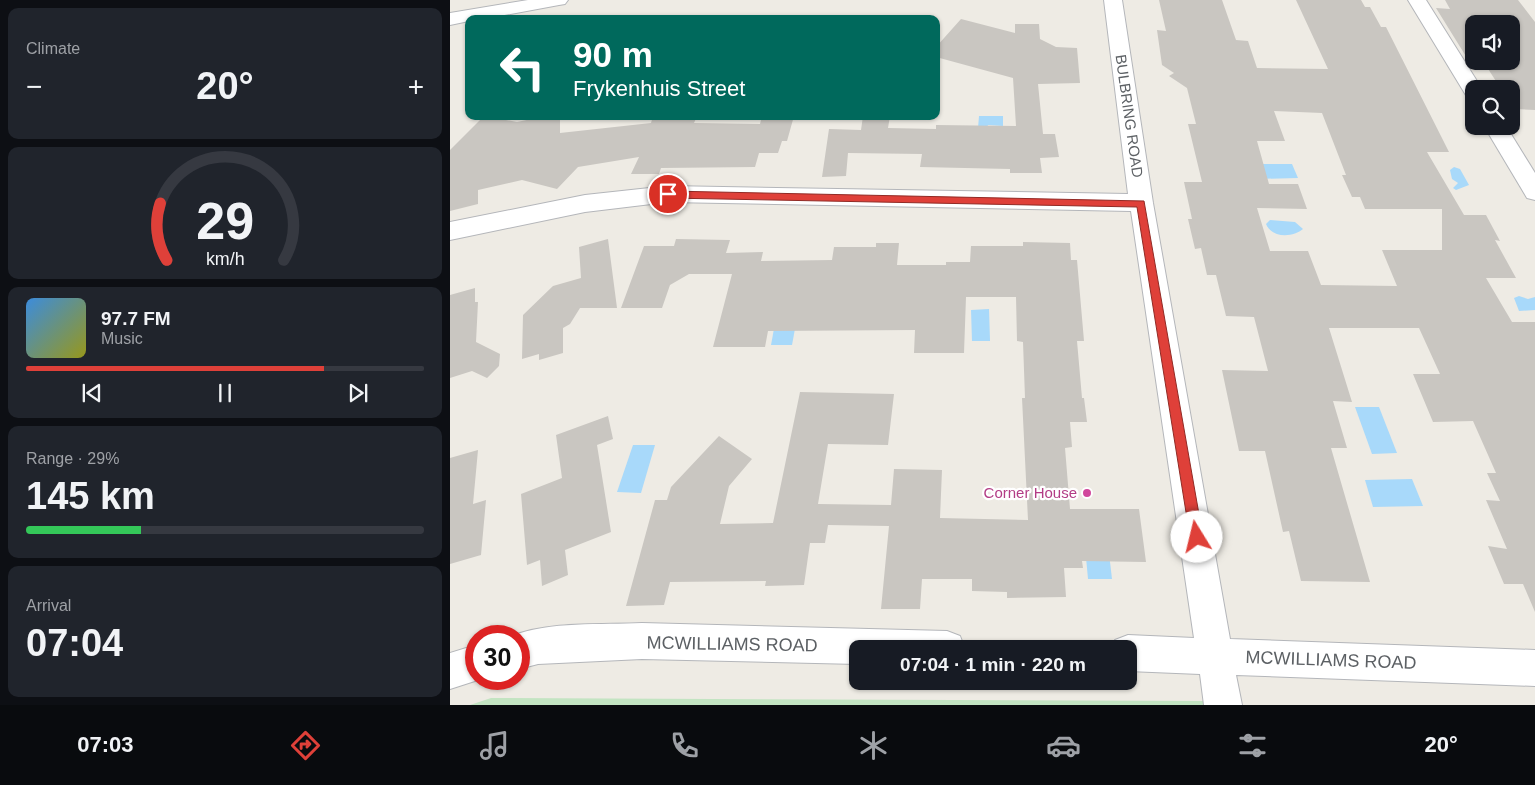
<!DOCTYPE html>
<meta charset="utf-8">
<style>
:root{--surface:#171b24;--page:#20242c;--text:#f1f3f6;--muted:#9ea1a6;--line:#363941;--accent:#df4039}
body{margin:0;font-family:Arial,sans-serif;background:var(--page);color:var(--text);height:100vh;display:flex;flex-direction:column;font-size:19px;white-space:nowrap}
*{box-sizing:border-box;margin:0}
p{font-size:16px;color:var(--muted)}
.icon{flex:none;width:28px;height:28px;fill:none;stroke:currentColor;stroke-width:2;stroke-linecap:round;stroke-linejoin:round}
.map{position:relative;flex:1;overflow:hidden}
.panel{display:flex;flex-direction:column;gap:8px;padding:8px;background:#0d0f14;width:450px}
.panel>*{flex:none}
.guide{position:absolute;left:15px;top:15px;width:475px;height:105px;border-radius:10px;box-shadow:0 1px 4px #0004;background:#00695c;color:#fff;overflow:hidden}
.controls{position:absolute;left:1015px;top:15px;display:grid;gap:10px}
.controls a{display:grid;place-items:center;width:55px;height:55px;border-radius:10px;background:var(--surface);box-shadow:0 1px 4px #0004;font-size:25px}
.speed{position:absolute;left:15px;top:625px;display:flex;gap:10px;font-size:25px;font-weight:700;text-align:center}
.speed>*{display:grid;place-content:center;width:65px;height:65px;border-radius:50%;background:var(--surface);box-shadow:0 1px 4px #0004;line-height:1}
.speed .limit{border:8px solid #d22;background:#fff;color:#111}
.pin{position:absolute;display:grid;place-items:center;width:42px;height:42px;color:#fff;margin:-21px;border:2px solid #fff;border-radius:50%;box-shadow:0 1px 5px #0007}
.me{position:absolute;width:55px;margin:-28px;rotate:351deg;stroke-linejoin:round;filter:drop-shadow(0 0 4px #0008)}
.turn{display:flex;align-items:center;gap:18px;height:105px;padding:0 25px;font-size:22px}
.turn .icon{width:65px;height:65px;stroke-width:2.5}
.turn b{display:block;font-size:35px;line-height:42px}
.big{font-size:38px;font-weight:700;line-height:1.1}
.panel .card{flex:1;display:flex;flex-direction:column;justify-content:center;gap:8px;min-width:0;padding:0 18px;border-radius:10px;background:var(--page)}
.panel .dial{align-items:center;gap:0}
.dial svg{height:130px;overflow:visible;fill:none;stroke:var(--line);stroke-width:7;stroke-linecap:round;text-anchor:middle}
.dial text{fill:var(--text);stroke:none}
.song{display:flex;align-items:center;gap:15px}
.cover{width:60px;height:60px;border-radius:8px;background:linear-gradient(135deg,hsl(210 70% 55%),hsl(60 70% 35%))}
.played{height:5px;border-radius:2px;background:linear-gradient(90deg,var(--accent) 75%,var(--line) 75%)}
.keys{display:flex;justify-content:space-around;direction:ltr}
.heat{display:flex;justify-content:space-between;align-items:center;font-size:28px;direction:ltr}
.charge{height:8px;border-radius:4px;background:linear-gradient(90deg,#34c759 29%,var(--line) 0)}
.trip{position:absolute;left:399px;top:640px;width:288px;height:50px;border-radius:10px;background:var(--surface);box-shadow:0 1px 4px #0004;font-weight:700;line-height:50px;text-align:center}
.dock{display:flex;height:80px;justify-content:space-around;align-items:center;background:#090b0e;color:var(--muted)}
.dock .icon{width:35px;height:35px}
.dock .active{color:var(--accent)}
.dock b{font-size:22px;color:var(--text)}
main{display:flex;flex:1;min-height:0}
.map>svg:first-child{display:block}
</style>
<main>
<section class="panel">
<div class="card"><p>Climate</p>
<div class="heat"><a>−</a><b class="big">20°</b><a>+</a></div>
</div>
<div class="card dial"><svg viewBox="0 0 100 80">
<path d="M14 69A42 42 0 1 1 86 69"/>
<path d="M14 69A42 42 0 0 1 10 34" stroke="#df4039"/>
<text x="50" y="56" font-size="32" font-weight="700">29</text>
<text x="50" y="72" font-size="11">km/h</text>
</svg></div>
<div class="card">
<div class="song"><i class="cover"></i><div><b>97.7 FM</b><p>Music</p></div></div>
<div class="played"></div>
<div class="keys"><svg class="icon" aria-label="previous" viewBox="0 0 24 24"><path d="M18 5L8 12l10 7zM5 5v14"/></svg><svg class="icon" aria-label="pause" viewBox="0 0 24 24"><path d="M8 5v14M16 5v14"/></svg><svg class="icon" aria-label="next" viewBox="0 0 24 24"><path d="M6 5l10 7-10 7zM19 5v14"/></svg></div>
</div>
<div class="card"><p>Range · 29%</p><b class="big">145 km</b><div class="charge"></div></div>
<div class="card"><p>Arrival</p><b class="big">07:04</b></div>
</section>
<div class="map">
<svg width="1085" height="705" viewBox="0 0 1085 705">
<rect width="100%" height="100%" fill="#eeebe4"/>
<path fill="#c3e4c2" d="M 41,698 L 759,701 L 759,705 L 20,705 Z"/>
<g fill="#a8d9fa">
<path d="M 529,116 L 553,116 L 553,126 L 538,125 L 537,128 L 528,128 Z"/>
<path d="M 808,164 L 842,164 L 848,178 L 806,179 Z"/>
<path d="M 1004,167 L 1010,169 L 1019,185 L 1006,190 L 1003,188 L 1008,183 L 1002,179 L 1000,170 Z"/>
<path d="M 820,220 L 845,222 L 853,229 C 844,237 822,239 816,224 Z"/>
<path d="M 1069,296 L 1078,299 L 1085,297 L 1085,310 L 1069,311 L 1064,298 Z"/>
<path d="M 328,307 L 349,307 L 342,345 L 321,345 Z"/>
<path d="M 539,309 L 540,341 L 522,341 L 521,310 Z"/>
<path d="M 905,407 L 929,407 L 947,453 L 922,454 Z"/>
<path d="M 183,445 L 205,445 L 191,493 L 167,492 Z"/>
<path d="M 962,479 L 973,506 L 923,507 L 915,480 Z"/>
<path d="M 634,536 L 657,536 L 662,579 L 638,579 Z"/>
</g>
<g fill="#c9c6c1" fill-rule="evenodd">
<path d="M 709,0 L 772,0 L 786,40 L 798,41 L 807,68 L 878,69 L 846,0 L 911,0 L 915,7 L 920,7 L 931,27 L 936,27 L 999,152 L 977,152 L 1014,215 L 1036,215 L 1050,241 L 1045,240 L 1066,278 L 1036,278 L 1062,322 L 1085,322 L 1085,612 L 1073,584 L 1054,584 L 1038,546 L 1057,549 L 1036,500 L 1050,501 L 1037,473 L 1046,473 L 1023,421 L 983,422 L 963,374 L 990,374 L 969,328 L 879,328 L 902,402 L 883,401 L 897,448 L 881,448 L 920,582 L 851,581 L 839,531 L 833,532 L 815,451 L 789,451 L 772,370 L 818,371 L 804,317 L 776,316 L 766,275 L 757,275 L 751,248 L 745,249 L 738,219 L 742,219 L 734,182 L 752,182 L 738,124 L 746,124 L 737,88 L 719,76 L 724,73 L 712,65 L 707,30 L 716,31 ZM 824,111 L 872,113 L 896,175 L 892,175 L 902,197 L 910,197 L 915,209 L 992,209 L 992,250 L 932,250 L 947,286 L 871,285 L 858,251 L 820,251 L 807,208 L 857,209 L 848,184 L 819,184 L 807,141 L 835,141 Z"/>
<path d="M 995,0 L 1068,0 L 1085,22 L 1085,110 L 1066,109 L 1061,103 L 1061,89 L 1051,89 L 1033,61 L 1061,61 L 1061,24 L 1024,24 L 1024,58 L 1017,58 L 986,8 L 1000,9 Z"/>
<path d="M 511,19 L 565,33 L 565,24 L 589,24 L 590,39 L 606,47 L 627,48 L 630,83 L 588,84 L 593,134 L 605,134 L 609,157 L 590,158 L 592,173 L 560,173 L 560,169 L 470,167 L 472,154 L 398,153 L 396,176 L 372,177 L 379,129 L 411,130 L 413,116 L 440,116 L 438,128 L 486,129 L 486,125 L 566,126 L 563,78 L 486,57 L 486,47 Z"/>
<path d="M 34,116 L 67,122 L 96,116 L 110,116 L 110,133 L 201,123 L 203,116 L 247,116 L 244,123 L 310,124 L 312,116 L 344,116 L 337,141 L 332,141 L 328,153 L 309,153 L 305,167 L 211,168 L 209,174 L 181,174 L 189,157 L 128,167 L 107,189 L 72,180 L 28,190 L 28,204 L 0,211 L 0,150 Z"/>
<path d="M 158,239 L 167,308 L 130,308 L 120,324 L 113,328 L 113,353 L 89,360 L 89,354 L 72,359 L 73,315 L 103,286 L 131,278 L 129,247 Z"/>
<path d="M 226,239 L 280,240 L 276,253 L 313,252 L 311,261 L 382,260 L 384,247 L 426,247 L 426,243 L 449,243 L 447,265 L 496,265 L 496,262 L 520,262 L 521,246 L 573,246 L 573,242 L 620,243 L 621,260 L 627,260 L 634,341 L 627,341 L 632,398 L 634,398 L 637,422 L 620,422 L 622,447 L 615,448 L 620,509 L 689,509 L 696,562 L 632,561 L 633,568 L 614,568 L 616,597 L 557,598 L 557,592 L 522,591 L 522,579 L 472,579 L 470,609 L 431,609 L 439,526 L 378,525 L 375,543 L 360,543 L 354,585 L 315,586 L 316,581 L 220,582 L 214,605 L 176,606 L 205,500 L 217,500 L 221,487 L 269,436 L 302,459 L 279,486 L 270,524 L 323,523 L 350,392 L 444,394 L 438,445 L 378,444 L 368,504 L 441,505 L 444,469 L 492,470 L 490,518 L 578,520 L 572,398 L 575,398 L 573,342 L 567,341 L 566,297 L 516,297 L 514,353 L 464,353 L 465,330 L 318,331 L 315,347 L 263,347 L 282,274 L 239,274 L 220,285 L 212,308 L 171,308 L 194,246 L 224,246 Z"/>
<path d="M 25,288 L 25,302 L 28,302 L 26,342 L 50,354 L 49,366 L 37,378 L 22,371 L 0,378 L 0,295 Z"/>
<path d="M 158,416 L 163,439 L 147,445 L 161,532 L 115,550 L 118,575 L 92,586 L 90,560 L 77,565 L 71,494 L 112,478 L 106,435 Z"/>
<path d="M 28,450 L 23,504 L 36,500 L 31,555 L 0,564 L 0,458 Z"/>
</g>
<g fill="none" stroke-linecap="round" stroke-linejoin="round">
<g stroke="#b4b6ba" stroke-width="2">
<g id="minor">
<path d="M 78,0 L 118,0 L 115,4 L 109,5 L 33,19 L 19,19 L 19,21 L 0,25 L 0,13 Z"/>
<path d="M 654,0 L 672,0 L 703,203 L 780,639 L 1085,650 L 1085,686 L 786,675 L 792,705 L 754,705 L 750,674 L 678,671 L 678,649 L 662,649 L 665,640 L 678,635 L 744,638 L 681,211 L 218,202 L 135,212 L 0,240 L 0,222 L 135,195 L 218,186 L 678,194 Z"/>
<path d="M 958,0 L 976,0 L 1032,89 L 1024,89 L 1024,98 L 1017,97 Z"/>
<path d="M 1034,126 L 1056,126 L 1085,173 L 1085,200 L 1077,198 Z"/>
<path d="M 192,623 L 497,631 L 510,636 L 515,649 L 408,649 L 408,664 L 192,659 L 88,664 L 69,669 L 69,636 L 62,636 C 99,621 152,625 192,623 Z"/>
<path d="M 26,645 L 26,679 L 31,679 L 0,689 L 0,653 Z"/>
</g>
</g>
<use href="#minor" fill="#fff" fill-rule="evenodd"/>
</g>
<path fill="#df4039" stroke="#912a25" d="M 218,191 L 694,201 L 753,537 L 751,542 L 747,544 L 742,542 L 740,537 L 687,207 L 218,198 L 213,194 Z"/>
<circle fill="#d1479c" stroke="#fff" stroke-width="2" cx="637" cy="493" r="5"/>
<g text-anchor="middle" stroke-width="4.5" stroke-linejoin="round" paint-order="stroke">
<g font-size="15" fill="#5c6064" stroke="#fff">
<text transform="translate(679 116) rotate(82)" y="5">BULBRING ROAD</text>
</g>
<g font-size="15" fill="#b23c85" stroke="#fff" text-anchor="end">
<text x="627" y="498">Corner House</text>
</g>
<g font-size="18" fill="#5c6064" stroke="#fff">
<text transform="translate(282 644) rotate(1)" y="6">MCWILLIAMS ROAD</text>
<text transform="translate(881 660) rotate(2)" y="6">MCWILLIAMS ROAD</text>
</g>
</g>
</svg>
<div class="controls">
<a><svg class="icon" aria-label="sound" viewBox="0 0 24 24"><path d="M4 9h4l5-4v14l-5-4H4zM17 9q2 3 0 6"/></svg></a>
<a><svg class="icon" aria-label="search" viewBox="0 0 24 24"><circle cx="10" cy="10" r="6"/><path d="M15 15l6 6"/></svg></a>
</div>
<div class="speed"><div class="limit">30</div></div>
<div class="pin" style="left:218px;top:194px;background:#d93025"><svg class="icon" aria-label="arrive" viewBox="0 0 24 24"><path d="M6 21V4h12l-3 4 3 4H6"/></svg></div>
<svg class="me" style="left:747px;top:537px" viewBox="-20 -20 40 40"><circle r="19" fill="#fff"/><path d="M0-13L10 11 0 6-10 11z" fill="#df4039"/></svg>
<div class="trip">07:04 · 1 min · 220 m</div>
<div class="guide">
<div class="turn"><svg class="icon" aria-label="left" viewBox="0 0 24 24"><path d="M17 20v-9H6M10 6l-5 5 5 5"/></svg><div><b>90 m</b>Frykenhuis Street</div></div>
</div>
</div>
</main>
<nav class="dock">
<b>07:03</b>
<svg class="icon active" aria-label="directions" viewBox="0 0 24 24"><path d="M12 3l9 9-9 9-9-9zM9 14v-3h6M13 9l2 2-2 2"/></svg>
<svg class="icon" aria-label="music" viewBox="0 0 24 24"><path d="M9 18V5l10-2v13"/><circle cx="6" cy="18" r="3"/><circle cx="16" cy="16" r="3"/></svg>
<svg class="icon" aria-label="phone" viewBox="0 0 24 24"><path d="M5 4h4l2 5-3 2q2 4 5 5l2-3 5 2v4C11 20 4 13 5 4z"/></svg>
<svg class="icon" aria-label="climate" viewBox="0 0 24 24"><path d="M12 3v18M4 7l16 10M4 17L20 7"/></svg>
<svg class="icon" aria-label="car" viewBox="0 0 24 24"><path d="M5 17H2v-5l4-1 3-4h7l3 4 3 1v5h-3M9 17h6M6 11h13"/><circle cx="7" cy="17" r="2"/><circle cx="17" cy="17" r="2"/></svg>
<svg class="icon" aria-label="filters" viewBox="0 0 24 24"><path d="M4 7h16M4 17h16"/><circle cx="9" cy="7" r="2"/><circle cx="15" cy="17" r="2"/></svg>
<b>20°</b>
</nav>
